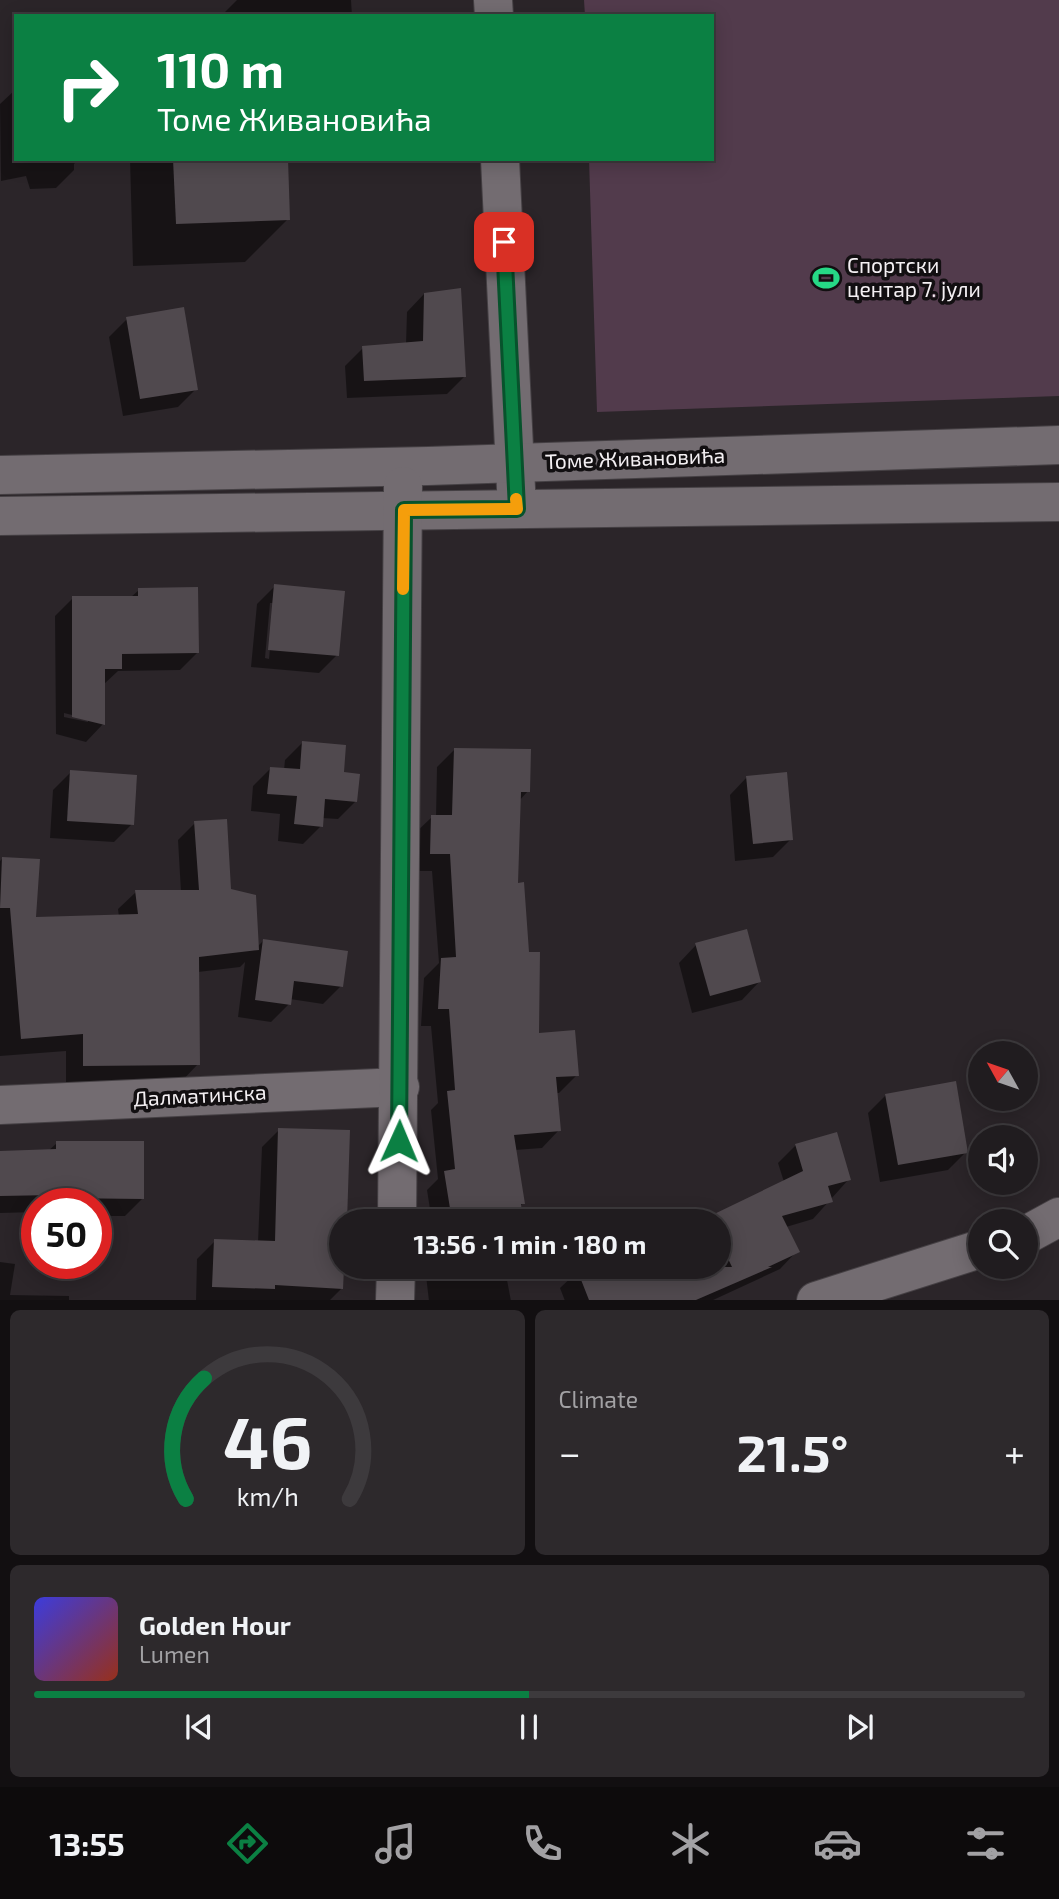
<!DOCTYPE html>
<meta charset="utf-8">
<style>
:root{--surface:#201c1f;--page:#2d292c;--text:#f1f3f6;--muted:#a2a1a4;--line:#3d3a3d;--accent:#0b8043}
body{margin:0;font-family:"Exo 2",sans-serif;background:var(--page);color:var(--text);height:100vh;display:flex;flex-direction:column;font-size:26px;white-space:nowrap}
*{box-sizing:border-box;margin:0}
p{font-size:23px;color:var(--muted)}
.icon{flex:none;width:38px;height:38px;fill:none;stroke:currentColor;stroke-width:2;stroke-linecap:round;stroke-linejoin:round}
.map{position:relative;height:1300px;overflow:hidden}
.sheet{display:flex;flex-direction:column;gap:10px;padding:10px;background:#120f11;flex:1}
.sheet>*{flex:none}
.guide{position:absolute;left:14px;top:14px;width:700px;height:147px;border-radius:0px;box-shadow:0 4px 18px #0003,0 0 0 2px var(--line);background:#0b8043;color:#fff;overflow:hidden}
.needle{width:46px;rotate:310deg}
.controls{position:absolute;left:968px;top:1041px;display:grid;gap:14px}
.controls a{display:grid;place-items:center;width:70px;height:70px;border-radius:50%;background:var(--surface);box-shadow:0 4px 18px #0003,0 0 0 2px var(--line);font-size:35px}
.speed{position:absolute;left:21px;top:1188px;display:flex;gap:14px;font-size:35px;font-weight:700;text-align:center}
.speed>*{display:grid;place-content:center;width:91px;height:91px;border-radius:50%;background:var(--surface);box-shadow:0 4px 18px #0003,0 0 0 2px var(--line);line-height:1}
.speed .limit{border:10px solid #d22;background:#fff;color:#111}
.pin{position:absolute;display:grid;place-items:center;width:60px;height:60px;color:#fff;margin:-30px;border-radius:14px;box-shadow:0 4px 10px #0006}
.me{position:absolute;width:77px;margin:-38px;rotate:1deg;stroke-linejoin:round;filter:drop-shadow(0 0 5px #0008)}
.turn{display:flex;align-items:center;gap:24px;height:147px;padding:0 28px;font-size:32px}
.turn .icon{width:91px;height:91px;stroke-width:2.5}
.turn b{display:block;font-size:49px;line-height:60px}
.big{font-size:52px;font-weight:700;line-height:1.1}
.sheet .widget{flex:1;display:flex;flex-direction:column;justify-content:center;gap:10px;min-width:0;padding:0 24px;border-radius:10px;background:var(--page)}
.sheet .dial{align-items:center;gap:0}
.dial svg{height:182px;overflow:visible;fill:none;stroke:var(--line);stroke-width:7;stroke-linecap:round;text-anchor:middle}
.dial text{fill:var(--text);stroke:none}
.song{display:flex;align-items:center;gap:21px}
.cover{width:84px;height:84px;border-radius:10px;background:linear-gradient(135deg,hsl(240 70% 55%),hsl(10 70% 35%))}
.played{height:7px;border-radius:4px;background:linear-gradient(90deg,var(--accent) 50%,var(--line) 50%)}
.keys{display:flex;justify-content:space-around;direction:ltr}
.heat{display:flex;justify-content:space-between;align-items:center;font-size:38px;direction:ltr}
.sheet .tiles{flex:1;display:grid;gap:10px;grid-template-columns:1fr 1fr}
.widget:last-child{grid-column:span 2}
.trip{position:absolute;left:329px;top:1209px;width:402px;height:70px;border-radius:35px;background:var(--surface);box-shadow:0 4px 18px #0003,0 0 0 2px var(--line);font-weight:700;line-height:70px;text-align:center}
.dock{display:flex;height:112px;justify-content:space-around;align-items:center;background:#0d0b0c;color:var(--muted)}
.dock .icon{width:49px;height:49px}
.dock .current{color:var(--accent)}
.dock b{font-size:32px;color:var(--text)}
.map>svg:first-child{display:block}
</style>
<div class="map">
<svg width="1059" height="1301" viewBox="0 0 1059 1301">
<rect width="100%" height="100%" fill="#2b2529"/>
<path fill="#523b4c" d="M 584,0 L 1059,0 L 1059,396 L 597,412 L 589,159 L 712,159 L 712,16 L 585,16 Z"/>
<g fill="#0007" fill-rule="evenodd">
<path d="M 237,0 L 351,0 L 352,16 L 221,16 Z"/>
<path d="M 16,89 L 16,159 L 79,159 L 74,164 L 74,170 L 56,188 L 30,189 L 26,176 L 1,181 L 0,104 Z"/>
<path d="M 130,159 L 286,159 L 288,219 L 245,262 L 133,266 Z"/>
<path d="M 424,294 L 465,376 L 447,394 L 347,398 L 345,366 L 363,348 L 406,344 L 407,312 Z"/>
<path d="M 127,319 L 196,389 L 178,407 L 123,416 L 109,337 Z"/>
<path d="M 275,586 L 337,655 L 319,673 L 251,667 L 257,604 ZM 270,603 L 274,603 L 269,659 L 265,658 Z"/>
<path d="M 139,590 L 197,653 L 180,670 L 118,671 L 103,685 L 103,724 L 86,742 L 56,734 L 55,616 L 73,598 L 131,597 ZM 64,713 L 88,719 L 88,722 L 64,717 Z"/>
<path d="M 303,742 L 342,774 L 356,801 L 338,819 L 322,818 L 321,826 L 303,844 L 278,841 L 280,814 L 251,811 L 253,786 L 270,769 L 284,770 L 285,760 Z"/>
<path d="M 455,749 L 528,791 L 519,801 L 516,884 L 537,1035 L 577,1075 L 559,1093 L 556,1093 L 559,1130 L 542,1148 L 515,1150 L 523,1203 L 520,1206 L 522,1222 L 432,1222 L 427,1190 L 438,1179 L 431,1110 L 438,1103 L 431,1026 L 421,1026 L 424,978 L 439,963 L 432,871 L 413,871 L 414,834 L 432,817 L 436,817 L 437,767 Z"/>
<path d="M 71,772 L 132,824 L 114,842 L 50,838 L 53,790 Z"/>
<path d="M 747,777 L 791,839 L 773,857 L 735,861 L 730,795 Z"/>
<path d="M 195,823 L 257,947 L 263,941 L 341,986 L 323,1004 L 290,999 L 289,1004 L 271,1022 L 238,1017 L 245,962 L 240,967 L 198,972 L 198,1064 L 181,1082 L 66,1083 L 66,1051 L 0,1056 L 0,861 L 2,859 L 34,919 L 119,917 L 118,909 L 136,892 L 181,892 L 178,840 Z"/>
<path d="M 696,945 L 759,982 L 742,1000 L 692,1013 L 679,963 Z"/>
<path d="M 886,1095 L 966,1152 L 948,1170 L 880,1182 L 868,1113 Z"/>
<path d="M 279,1130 L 341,1222 L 342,1288 L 329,1301 L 196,1301 L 197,1259 L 215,1241 L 258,1242 L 262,1147 Z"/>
<path d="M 57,1143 L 142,1199 L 125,1216 L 96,1216 L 96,1204 L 37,1204 L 37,1212 L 0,1213 L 0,1152 L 48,1151 Z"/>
<path d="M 796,1145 L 849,1179 L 813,1219 L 786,1227 L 797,1251 L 780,1269 L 711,1301 L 565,1301 L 560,1288 L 578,1271 L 588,1267 L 719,1267 L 719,1222 L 703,1222 L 784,1182 L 778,1163 Z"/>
<path d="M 0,1262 L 15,1264 L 10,1295 L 69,1296 L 69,1301 L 0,1301 Z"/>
<path d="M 425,1267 L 522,1267 L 507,1280 L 511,1301 L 429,1301 Z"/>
</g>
<g fill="#50494e">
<path d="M 173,159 L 288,159 L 290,220 L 176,224 Z"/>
<path d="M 461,288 L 466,377 L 364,381 L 362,346 L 423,341 L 424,293 Z"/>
<path d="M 184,307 L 198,390 L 140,399 L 126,317 Z"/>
<path d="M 274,584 L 345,591 L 339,656 L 268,650 Z"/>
<path d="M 198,587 L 199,653 L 122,654 L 122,669 L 105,669 L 105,725 L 72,717 L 72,596 L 138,596 L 138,588 Z"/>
<path d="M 302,741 L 346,745 L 344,772 L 360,774 L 357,802 L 325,799 L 323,827 L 294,824 L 297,796 L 267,794 L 270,767 L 300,769 Z"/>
<path d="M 454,748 L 531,749 L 530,792 L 521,792 L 518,883 L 524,882 L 529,952 L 540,952 L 539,1033 L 575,1030 L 579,1076 L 556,1077 L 561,1131 L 514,1135 L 525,1204 L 521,1204 L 523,1222 L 449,1222 L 452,1221 L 444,1171 L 455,1169 L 447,1091 L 455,1090 L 449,1009 L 438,1009 L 441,958 L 456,957 L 450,854 L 430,854 L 431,815 L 452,815 Z"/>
<path d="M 70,770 L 137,775 L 134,825 L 67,821 Z"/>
<path d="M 787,772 L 793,840 L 753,844 L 746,776 Z"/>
<path d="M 227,819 L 231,889 L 256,895 L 259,950 L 199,957 L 200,1065 L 83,1066 L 83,1034 L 21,1039 L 10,908 L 0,908 L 2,857 L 40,859 L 36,917 L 138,914 L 135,890 L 199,890 L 194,821 Z"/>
<path d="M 747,929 L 761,982 L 710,996 L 695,943 Z"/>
<path d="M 263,939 L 348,951 L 343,987 L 294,981 L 291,1005 L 255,1000 Z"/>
<path d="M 956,1081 L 968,1153 L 898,1165 L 885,1094 Z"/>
<path d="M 278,1128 L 350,1130 L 347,1222 L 341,1222 L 341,1267 L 353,1267 L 344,1268 L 343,1289 L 275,1285 L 275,1289 L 212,1287 L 214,1239 L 275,1241 Z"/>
<path d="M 837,1132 L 851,1180 L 828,1186 L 833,1202 L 782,1216 L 800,1252 L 768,1267 L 772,1267 L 696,1300 L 589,1300 L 576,1267 L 732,1267 L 719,1240 L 719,1222 L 710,1222 L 708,1217 L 803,1171 L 795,1144 Z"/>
<path d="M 56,1141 L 144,1141 L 144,1199 L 55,1198 L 55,1195 L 0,1196 L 0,1151 L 56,1149 Z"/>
</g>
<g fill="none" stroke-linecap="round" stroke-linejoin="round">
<g stroke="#454044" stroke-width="40">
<g id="minor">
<path d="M 493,0 L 494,16"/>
<path d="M 500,159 L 517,509"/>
<path d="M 0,1105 L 400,1087"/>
<path d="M 1026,1235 L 1059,1217"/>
<path d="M 816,1301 L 980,1249"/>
</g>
</g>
<g stroke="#454044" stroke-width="40">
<g id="secondary">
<path d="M 0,475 L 428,466 L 1059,445"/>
<path d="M 0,516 L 1059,502"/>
<path d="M 397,1222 L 403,486"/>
<path d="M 395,1301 L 396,1267"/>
</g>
</g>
<use href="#minor" stroke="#736c71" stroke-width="38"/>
<use href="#secondary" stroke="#736c71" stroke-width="38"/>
</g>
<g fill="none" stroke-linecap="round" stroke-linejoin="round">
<g stroke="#07532c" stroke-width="18">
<path id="route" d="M 399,1141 L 404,510 L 517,509 L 504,242"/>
</g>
<use href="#route" stroke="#0b8043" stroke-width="12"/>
<path stroke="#f59e0b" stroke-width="12" d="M 403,589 L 404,510 L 517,509 L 516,499"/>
</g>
<defs>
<g id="stadium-bare" transform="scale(2.1)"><path d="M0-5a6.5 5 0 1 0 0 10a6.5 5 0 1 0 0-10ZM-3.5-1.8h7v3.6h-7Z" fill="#26d886" stroke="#120f11" stroke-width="2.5" paint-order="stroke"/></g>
</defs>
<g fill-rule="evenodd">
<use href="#stadium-bare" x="826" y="278"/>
</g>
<g text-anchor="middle" stroke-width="7" stroke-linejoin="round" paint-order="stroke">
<g font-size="21" fill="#f4f0f3" stroke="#120f11" text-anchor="start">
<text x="847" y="273">Спортски<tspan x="847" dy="24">центар 7. јули</tspan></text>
</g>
<g font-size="21" fill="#f4f0f3" stroke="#120f11">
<text transform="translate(635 459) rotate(-2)" y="7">Томе Живановића</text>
<text transform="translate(200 1096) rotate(-3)" y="7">Далматинска</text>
</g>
</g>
</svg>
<div class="controls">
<a><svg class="needle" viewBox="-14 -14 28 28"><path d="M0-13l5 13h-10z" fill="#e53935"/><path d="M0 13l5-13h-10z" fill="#a2a1a4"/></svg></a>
<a><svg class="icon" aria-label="sound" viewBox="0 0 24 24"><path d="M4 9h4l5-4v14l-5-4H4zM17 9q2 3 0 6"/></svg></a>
<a><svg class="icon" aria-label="search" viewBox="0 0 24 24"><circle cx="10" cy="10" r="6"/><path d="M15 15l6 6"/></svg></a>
</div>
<div class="speed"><div class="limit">50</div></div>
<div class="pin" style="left:504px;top:242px;background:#d93025"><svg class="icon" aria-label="arrive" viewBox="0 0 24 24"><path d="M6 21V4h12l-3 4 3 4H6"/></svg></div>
<svg class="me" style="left:399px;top:1141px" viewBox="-20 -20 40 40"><path d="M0-17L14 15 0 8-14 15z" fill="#0b8043" stroke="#fff" stroke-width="4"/></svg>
<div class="trip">13:56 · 1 min · 180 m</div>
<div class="guide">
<div class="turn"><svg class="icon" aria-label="right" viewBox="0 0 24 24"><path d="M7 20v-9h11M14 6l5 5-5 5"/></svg><div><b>110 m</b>Томе Живановића</div></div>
</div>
</div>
<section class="sheet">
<div class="tiles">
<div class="widget dial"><svg viewBox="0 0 100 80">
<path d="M14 69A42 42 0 1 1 86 69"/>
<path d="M14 69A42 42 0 0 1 22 16" stroke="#0b8043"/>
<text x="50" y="56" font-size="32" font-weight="700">46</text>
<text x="50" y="72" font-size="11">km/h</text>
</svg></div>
<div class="widget"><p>Climate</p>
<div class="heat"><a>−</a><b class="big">21.5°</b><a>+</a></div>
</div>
<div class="widget">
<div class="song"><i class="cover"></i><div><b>Golden Hour</b><p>Lumen</p></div></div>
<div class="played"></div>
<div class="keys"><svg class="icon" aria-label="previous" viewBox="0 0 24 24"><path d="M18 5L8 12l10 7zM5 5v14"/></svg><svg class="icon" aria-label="pause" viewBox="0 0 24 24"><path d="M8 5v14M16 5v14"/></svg><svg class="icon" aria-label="next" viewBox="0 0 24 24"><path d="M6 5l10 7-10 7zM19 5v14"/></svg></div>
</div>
</div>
</section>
<nav class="dock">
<b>13:55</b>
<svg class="icon current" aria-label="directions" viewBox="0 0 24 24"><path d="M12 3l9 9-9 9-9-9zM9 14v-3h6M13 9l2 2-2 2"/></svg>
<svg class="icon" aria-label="music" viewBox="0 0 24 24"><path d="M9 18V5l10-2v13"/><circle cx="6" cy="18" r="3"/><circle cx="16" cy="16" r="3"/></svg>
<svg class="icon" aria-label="phone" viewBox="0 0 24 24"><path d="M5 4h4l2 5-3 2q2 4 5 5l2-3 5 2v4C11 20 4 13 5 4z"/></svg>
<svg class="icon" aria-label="climate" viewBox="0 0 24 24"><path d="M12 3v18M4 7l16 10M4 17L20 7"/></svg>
<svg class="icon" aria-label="car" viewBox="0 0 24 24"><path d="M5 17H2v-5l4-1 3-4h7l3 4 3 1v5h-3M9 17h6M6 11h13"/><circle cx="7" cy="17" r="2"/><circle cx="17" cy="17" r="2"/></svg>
<svg class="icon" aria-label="filters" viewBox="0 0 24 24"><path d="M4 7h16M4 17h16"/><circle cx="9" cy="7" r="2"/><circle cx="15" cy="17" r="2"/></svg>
</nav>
